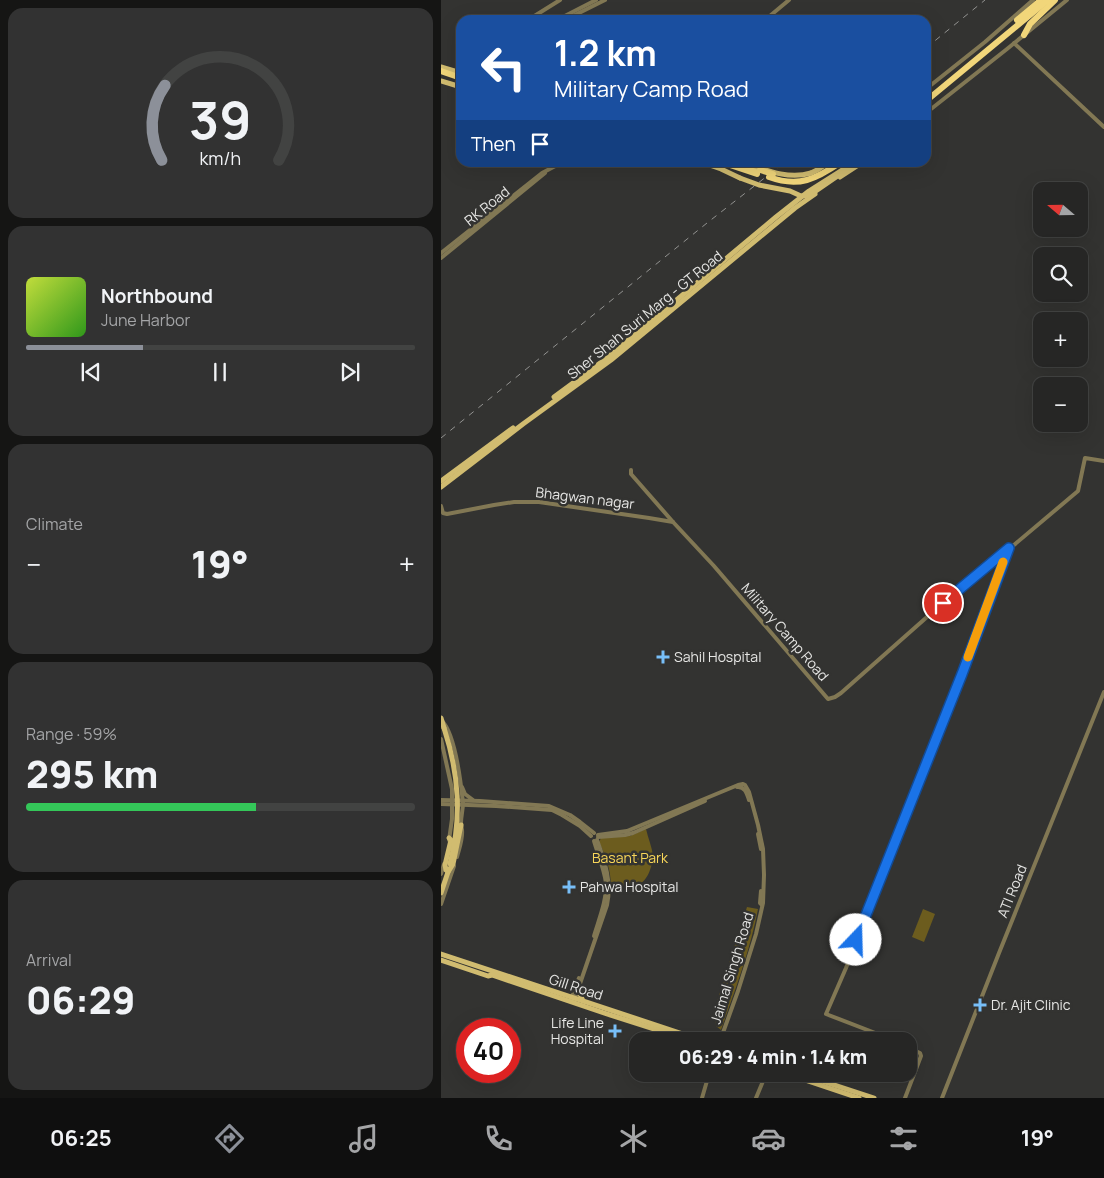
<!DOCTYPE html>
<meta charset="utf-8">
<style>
:root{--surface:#262625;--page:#323232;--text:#f1f3f6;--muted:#a4a5a7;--line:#424342;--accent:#8c9099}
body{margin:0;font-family:Manrope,sans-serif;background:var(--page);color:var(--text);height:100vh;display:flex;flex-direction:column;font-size:19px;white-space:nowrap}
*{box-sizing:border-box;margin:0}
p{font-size:16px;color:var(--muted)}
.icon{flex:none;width:28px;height:28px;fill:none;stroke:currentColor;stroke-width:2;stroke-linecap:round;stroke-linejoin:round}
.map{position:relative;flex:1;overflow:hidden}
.details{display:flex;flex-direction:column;gap:8px;padding:8px;background:#151514;width:441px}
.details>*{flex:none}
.banner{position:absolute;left:15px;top:15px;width:475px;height:152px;border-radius:15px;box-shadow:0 5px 20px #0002,0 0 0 1px var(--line);background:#1a4fa0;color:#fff;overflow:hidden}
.needle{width:32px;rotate:290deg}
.fabs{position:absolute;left:592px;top:182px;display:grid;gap:10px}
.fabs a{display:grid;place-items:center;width:55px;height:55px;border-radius:10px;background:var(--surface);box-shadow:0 5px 20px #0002,0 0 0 1px var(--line);font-size:25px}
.speed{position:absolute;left:15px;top:1018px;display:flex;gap:10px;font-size:25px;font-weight:700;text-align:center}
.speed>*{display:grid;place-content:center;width:65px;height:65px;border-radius:50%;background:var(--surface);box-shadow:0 5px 20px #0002,0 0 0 1px var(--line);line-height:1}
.speed .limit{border:8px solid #d22;background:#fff;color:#111}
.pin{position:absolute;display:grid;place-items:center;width:42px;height:42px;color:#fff;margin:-21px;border:2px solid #fff;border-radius:50%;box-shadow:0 1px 5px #0007}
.me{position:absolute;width:55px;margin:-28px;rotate:21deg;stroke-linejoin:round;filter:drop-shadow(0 0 4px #0008)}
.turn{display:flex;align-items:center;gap:18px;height:105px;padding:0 15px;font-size:22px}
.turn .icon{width:65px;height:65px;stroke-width:2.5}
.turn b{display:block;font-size:35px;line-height:42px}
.then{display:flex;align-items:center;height:48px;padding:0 15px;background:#0003;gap:10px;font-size:19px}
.big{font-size:38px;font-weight:800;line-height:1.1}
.details .card{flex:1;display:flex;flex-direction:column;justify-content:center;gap:8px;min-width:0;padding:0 18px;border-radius:15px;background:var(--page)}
.details .dial{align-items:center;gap:0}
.dial svg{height:130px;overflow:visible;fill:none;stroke:var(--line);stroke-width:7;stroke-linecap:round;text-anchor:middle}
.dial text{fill:var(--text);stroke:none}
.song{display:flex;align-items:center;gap:15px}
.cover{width:60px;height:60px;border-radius:8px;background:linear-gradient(135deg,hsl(70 70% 55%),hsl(110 70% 35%))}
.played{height:5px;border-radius:2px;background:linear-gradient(90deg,var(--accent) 30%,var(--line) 30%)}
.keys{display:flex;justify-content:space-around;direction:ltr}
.heat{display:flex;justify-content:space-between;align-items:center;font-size:28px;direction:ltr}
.charge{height:8px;border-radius:4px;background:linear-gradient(90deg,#34c759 59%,var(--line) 0)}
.trip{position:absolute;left:188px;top:1032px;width:288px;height:50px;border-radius:15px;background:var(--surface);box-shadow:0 5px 20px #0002,0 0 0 1px var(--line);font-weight:800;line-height:50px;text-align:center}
.menu{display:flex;height:80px;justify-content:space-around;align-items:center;background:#0f0f0f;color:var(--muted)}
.menu .icon{width:35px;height:35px}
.menu .selected{color:var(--accent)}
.menu b{font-size:22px;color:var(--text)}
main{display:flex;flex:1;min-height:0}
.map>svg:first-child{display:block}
</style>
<main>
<section class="details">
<div class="card dial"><svg viewBox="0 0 100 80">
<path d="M14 69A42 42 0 1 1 86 69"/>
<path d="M14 69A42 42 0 0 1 16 23" stroke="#8c9099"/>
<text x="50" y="56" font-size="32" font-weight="700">39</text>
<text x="50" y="72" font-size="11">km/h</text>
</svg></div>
<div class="card">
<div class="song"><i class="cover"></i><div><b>Northbound</b><p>June Harbor</p></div></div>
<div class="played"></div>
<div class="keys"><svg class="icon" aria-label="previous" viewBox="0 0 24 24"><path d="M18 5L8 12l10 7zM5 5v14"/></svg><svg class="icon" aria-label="pause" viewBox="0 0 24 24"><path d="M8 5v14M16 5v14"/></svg><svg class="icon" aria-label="next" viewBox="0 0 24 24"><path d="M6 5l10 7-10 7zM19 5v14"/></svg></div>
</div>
<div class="card"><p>Climate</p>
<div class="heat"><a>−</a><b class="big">19°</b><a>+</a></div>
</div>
<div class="card"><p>Range · 59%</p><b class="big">295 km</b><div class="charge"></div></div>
<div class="card"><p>Arrival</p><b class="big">06:29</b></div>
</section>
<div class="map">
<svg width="663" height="1098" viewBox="0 0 663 1098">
<rect width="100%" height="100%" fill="#333331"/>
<g fill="#6c5c1e">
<path d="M 205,829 C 207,838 211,847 212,856 C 212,860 211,864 210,867 C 204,888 189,891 170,887 C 170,871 165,856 158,842 L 160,838 L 189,836 Z"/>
<path d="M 306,907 L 317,909 C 309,951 294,990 280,1030 L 275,1026 L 274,1008 Z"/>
<path d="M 482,909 L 494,914 L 483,942 L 471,937 Z"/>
</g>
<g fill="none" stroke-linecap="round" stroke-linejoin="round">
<g stroke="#827854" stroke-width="4">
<path d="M 87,20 L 119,0"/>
<path d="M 116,20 L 155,0"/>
<path d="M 124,20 L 164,0"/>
<path d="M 324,20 L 348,0"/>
<path d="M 573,43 L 663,127"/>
<path d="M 485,89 L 544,42 L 592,0"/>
<path d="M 485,113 L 566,49 L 626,0"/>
<path d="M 0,253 L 101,173 L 122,162"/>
<path d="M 0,258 L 104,173"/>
<path d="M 190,470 L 190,474 L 232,522 L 273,566 L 387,699 L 394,697 L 400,693 L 529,579 L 566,549"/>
<path d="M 0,506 L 2,513 L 6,514 L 53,505 L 73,502 L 98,502 L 208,518 L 232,522"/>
<path d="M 1,721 C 15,735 20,784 22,803 C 22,810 20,816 20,823 C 20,825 21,828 21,830 C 22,839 18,849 16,857"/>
<path d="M 0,739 L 11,789 L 11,819 L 8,840"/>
<path d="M 21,787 L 24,794 L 32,800"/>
<path d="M 296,787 C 304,786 306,794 308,800"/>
<path d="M 0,800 L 39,801 L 108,806 L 129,815 L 139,822 L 153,833"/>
<path d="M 0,804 L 55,806 L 111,810 L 121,815 L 139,826 L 150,836"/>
<path d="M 317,834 L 320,849"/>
<path d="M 157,835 L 186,831 L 297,785 L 302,784 L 304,785 L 308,792 L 317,825 L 322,849 L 323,875 L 322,903 L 315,934 L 297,991 L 279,1041"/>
<path d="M 157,837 L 184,835 L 192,833 L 264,801"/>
<path d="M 0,874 L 3,864"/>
<path d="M 320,891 L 319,903 L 321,905"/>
<path d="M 0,904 L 13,866"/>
<path d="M 153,936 C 158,919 166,900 165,883 C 163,868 157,855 153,841"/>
<path d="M 130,999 L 138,978"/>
<path d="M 133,1001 L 166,905 C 171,882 164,862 156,840"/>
<path d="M 455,1041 L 385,1014 L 405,968 L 461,823 L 521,674 L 567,550 L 637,491 L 644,458 L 663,461"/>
<path d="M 261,1098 L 268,1074"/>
<path d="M 315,1098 L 325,1074"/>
<path d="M 464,1098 L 480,1056 L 479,1053 L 466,1047"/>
<path d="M 501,1098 L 558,953 L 663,692"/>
</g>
<g stroke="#d1bc70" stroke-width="5">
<path d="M 0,67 L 20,73"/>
<path d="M 0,81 L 20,87"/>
<path d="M 260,162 L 280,169 L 299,178"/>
<path d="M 370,173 L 378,169 L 388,162"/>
<path d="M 399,177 L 422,162"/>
<path d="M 113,397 L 166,358 L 335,217 L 368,191 L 409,165"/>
<path d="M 0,481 L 72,428"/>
<path d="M 0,487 L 82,424 L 170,360 L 354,208 L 374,194"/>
<path d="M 0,718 L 3,728"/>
<path d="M 5,870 L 4,865 L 10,840 L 8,838"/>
<path d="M 7,872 L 12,864 L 20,825"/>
<path d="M 0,893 L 8,869"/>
<path d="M 0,954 L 263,1041"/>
<path d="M 0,960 L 47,976 L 51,975 L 163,1013 L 251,1041"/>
<path d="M 137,990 L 142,1001"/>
<path d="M 346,1074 L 418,1098"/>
<path d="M 360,1074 L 433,1098"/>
</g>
<g stroke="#f1d67a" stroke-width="6">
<path d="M 576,20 L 600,0"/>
<path d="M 583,35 L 589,24 L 614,0"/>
<path d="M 0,71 L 20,78"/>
<path d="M 485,101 L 607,0"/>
<path d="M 280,162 L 316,174"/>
<path d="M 294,162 L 318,170"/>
<path d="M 328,177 C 358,188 375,179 400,162"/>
</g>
<g stroke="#939391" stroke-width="1" stroke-dasharray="6 6" stroke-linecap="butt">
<path d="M 485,48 L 544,0"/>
<path d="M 0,438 L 266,223 L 344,162"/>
</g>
<g stroke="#d1bc70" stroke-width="5">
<path d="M 303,162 C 325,170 347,180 370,173"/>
<path d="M 299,178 L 318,185 L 349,191 L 360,196 L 369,195 L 417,162"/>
<path d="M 3,728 C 18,774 21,817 9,864"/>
</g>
<path stroke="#f1d67a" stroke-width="6" d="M 319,170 L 332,174"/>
</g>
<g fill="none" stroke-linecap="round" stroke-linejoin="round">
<g stroke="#114b97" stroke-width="12">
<path id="route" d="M 415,940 L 521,674 L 568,548 L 502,603"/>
</g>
<use href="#route" stroke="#1a73e8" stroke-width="9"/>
<path stroke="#f59e0b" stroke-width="9" d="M 527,657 L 562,562"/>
</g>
<g fill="#78bff8" stroke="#333331" stroke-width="2">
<path d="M219.5 649.5h5v5h5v5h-5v5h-5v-5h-5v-5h5z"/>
<path d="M125.5 879.5h5v5h5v5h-5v5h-5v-5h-5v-5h5z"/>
<path d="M536.5 997.5h5v5h5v5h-5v5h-5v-5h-5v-5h5z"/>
<path d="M171.5 1023.5h5v5h5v5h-5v5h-5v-5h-5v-5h5z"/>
</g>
<g text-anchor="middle" stroke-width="5" stroke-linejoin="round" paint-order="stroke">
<g font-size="14" fill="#e6e6e4" stroke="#333331">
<text transform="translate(46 206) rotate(-39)" y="5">RK Road</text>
<text transform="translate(204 315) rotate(-39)" y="5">Sher Shah Suri Marg - GT Road</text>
<text transform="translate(144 498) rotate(7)" y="5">Bhagwan nagar</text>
<text transform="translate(344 632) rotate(49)" y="5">Military Camp Road</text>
<text transform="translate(571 891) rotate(-68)" y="5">ATI Road</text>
<text transform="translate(291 968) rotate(-73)" y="5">Jaimal Singh Road</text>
<text transform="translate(135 987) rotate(18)" y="5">Gill Road</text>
</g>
<g font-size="14" fill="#e6e6e4" stroke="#333331" text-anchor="start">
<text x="233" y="662">Sahil Hospital</text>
<text x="139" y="892">Pahwa Hospital</text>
<text x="550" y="1010">Dr. Ajit Clinic</text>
<text x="163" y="1028" text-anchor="end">Life Line<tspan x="163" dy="16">Hospital</tspan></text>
</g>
<g font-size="14" fill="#f8d659" stroke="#333331">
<text x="189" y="863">Basant Park</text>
</g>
</g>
</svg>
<div class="fabs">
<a><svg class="needle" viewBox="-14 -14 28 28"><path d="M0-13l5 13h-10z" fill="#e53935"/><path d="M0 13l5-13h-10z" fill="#a4a5a7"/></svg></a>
<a><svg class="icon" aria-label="search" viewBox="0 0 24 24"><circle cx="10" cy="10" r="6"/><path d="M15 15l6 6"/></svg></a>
<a>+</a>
<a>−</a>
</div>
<div class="speed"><div class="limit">40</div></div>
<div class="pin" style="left:502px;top:603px;background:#d93025"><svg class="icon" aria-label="arrive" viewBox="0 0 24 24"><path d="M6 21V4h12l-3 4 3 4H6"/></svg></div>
<svg class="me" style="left:415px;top:940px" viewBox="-20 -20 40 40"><circle r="19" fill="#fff"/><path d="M0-13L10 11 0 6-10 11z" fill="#1a73e8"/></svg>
<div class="trip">06:29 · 4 min · 1.4 km</div>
<div class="banner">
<div class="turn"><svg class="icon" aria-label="left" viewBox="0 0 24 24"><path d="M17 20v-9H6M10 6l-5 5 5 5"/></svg><div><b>1.2 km</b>Military Camp Road</div></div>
<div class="then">Then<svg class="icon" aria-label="arrive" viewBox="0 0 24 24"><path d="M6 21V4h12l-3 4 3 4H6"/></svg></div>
</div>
</div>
</main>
<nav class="menu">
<b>06:25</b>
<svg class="icon selected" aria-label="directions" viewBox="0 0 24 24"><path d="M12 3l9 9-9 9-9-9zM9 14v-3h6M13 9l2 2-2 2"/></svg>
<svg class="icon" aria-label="music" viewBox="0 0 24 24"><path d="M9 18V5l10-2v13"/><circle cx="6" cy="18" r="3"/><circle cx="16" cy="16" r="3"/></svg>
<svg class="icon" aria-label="phone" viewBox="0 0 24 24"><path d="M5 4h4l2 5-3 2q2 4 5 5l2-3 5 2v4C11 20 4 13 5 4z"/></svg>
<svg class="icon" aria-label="climate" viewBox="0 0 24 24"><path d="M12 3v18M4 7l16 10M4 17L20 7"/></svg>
<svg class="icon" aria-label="car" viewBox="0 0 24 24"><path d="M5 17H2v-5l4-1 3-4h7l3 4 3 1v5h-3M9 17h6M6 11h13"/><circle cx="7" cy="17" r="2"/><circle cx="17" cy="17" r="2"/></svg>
<svg class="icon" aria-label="filters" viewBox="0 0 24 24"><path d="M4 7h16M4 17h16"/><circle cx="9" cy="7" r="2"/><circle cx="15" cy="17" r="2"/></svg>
<b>19°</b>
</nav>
